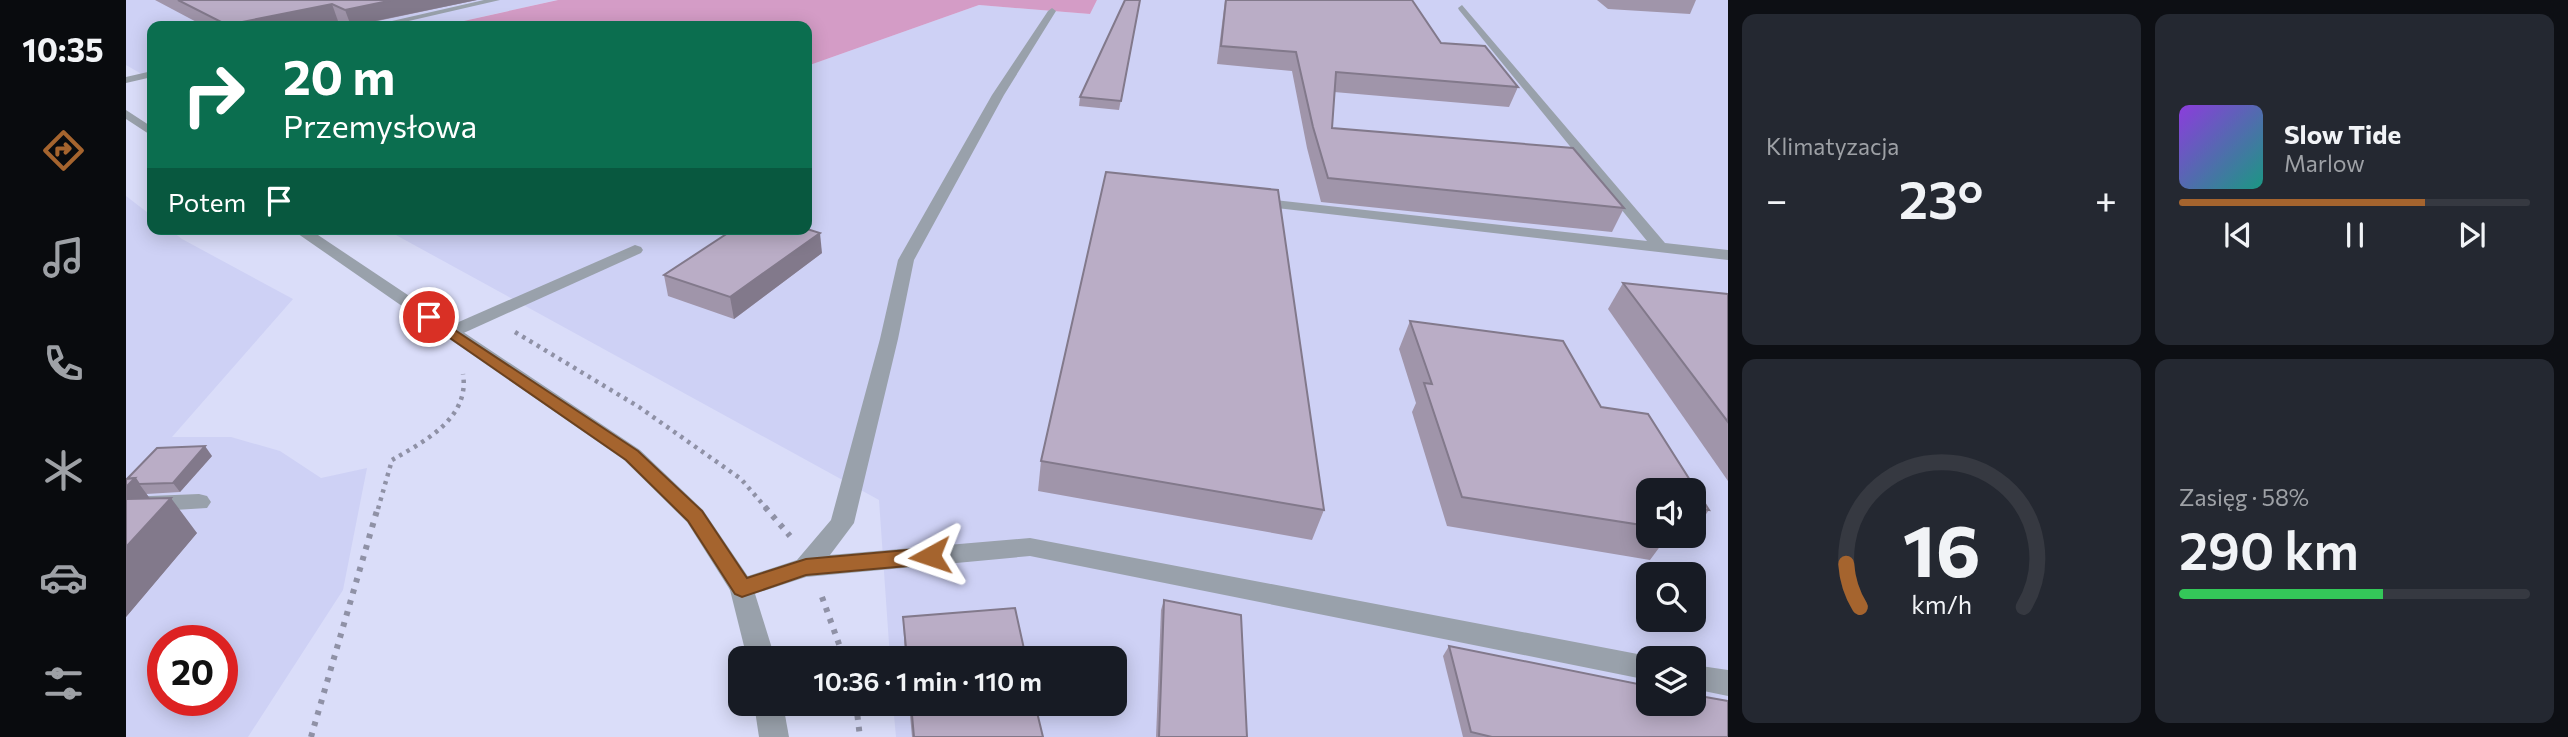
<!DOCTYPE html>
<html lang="pl">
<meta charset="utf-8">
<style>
:root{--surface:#171b24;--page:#242831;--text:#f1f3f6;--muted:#9ea1a6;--line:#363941;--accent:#a5642e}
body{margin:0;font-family:Commissioner,sans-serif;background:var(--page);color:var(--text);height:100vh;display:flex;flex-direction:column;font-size:26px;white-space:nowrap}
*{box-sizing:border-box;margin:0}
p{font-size:23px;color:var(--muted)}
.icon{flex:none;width:38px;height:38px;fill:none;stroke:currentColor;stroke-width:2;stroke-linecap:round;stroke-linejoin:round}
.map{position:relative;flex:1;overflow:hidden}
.drawer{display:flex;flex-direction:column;gap:14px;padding:14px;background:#0d0f14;width:840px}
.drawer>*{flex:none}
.banner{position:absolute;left:21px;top:21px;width:665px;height:214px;border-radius:14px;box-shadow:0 4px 18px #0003;background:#0b6e4f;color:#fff;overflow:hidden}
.buttons{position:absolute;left:1510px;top:478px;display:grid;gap:14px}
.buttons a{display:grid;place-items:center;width:70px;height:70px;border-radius:14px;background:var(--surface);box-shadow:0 4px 18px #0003;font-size:35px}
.speed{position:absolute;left:21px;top:625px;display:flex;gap:14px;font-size:35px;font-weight:700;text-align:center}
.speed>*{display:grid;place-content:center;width:91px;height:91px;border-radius:50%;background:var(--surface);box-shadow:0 4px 18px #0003;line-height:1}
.speed .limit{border:10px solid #d22;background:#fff;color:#111}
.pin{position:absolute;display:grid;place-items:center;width:60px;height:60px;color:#fff;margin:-30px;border:4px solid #fff;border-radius:50%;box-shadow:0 2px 7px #0007}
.me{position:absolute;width:77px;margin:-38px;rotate:265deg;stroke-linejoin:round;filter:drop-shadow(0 0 5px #0008)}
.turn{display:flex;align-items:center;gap:24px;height:147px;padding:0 21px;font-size:32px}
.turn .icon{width:91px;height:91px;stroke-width:2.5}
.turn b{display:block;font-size:49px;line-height:60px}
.then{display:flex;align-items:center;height:66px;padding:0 21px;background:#0003;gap:14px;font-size:26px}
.big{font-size:52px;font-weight:600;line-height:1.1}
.drawer .widget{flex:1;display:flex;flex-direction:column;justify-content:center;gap:10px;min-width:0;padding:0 24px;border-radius:14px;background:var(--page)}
.drawer .dial{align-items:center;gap:0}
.dial svg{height:182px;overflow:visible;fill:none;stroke:var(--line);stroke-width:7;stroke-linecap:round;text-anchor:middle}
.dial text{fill:var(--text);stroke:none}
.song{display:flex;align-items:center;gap:21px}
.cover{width:84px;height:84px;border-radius:10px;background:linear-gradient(135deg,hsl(270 70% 55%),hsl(170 70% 35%))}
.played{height:7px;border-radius:4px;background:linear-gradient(90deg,var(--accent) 70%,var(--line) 70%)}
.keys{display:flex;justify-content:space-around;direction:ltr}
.heat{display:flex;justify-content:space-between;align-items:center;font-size:38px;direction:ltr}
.charge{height:10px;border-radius:5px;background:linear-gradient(90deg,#34c759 58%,var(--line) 0)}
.drawer .tiles{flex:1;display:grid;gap:14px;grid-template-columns:repeat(2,1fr)}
.trip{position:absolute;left:602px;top:646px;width:399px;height:70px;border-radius:14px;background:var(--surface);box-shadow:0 4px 18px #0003;font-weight:600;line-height:70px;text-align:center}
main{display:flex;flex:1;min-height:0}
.tab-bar{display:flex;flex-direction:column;width:126px;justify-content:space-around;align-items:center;background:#090b0e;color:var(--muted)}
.tab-bar .icon{width:49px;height:49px}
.tab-bar .selected{color:var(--accent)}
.tab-bar b{font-size:32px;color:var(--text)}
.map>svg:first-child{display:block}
</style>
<main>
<nav class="tab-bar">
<b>10:35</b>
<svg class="icon selected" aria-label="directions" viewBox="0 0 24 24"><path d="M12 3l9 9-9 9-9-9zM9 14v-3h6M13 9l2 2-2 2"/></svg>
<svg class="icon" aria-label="music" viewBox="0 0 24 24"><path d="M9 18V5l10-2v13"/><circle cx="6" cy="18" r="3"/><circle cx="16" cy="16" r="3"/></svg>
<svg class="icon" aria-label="phone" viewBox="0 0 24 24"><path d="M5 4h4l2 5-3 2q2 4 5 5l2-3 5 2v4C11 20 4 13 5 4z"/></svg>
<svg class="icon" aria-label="climate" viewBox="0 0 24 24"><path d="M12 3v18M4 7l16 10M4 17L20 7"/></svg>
<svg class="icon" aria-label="car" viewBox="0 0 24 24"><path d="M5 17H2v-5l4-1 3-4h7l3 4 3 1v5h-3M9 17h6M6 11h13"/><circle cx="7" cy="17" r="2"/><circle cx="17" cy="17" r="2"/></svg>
<svg class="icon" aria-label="filters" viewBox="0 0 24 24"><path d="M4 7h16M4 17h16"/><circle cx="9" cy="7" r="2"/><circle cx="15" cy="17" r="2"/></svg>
</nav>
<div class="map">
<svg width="1602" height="737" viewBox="0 0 1602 737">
<rect width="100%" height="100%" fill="#daddf9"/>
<g fill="#ced1f5" fill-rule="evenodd">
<path d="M 0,0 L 431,0 L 315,26 L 26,26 L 26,80 L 0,65 Z"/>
<path d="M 971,0 L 1602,0 L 1602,737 L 770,737 L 767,704 L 989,704 L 989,658 L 764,658 L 753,500 L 259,229 L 681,229 L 681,66 L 853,5 L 964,14 ZM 1522,490 L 1568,490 L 1568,536 L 1522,536 ZM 1522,574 L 1568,574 L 1568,620 L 1522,620 ZM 1522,658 L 1568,658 L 1568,704 L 1522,704 Z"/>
<path d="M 0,196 L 26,216 L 26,229 L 43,229 L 56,239 L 167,299 L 46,437 L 105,437 L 154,451 L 195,478 L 241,468 L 217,590 L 122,737 L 0,737 ZM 37,640 L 96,640 L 96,700 L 37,700 Z"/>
</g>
<path fill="#d49cc6" d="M 432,0 L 971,0 L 964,14 L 853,5 L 681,66 L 681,26 L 315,26 Z"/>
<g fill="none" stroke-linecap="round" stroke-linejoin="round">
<g stroke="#8f91a6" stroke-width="4.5" stroke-dasharray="3.5 5" stroke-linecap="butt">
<path d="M 389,332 L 513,407 L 615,479 L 641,509"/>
<path d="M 252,509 L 266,460 C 299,441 344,418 337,374"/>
</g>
<g stroke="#8f91a6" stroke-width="6" stroke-dasharray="4.5 7" stroke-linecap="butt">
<path d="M 639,507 L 664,536"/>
<path d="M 696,597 L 718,658"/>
<path d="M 730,704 L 734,737"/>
<path d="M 185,737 L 252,507"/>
</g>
<g fill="#99a1ab" fill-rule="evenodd">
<path d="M 358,0 L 374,0 L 261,26 L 244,26 Z"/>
<path d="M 1336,5 L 1539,243 L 1602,250 L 1602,260 L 1125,205 L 1123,202 L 1125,199 L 1130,198 L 1521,241 L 1333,10 L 1332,8 Z"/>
<path d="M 926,8 L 930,11 L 878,95 L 788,260 L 772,339 L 728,523 L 704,555 L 904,538 L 1522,656 L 1528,658 L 1522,658 L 1522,680 L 904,556 L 680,577 L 616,598 L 607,595 L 603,588 L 607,581 L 671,560 L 705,520 L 754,339 L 772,260 L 866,95 L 922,11 Z"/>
<path d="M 26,71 L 26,77 L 0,83 L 0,77 Z"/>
<path d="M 509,245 L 515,247 L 517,250 L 515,253 L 331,336 L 325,337 L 316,332 L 319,328 Z"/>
<path d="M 73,494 L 81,496 L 85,502 L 81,508 L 0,513 L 0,497 Z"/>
<path d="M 1568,665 L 1602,670 L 1602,696 L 1568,689 Z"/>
</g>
<g fill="#99a1ab" fill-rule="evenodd">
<path d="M 0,110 L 26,127 L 26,136 L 0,119 Z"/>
<path d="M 165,229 L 183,229 L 514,450 L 577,510 L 625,581 L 649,658 L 621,658 L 604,590 L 561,522 L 498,460 Z"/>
<path d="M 628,704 L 657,704 L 663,737 L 633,737 Z"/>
</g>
</g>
<g fill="#a095aa">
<path d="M 29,0 L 351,0 L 228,26 L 224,26 L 212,21 L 188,26 L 78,26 Z"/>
<path d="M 1099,0 L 1286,0 L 1315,43 L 1392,87 L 1383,107 L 1208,92 L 1206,128 L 1498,208 L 1486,232 L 1195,202 L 1181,148 L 1166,71 L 1091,64 Z"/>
<path d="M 1471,0 L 1570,0 L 1564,14 L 1482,9 Z"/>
<path d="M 1014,1 L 993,110 L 953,106 L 954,97 Z"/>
<path d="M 696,253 L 608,319 L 542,296 L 538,275 Z"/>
<path d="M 1497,283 L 1602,294 L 1602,481 L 1482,309 Z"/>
<path d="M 1284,321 L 1437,341 L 1475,407 L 1522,414 L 1583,510 L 1568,531 L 1568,490 L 1522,490 L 1522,536 L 1564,536 L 1561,540 L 1541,537 L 1524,560 L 1321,526 L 1286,412 L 1290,403 L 1273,349 Z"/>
<path d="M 86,456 L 54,492 L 20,494 L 24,498 L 71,533 L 0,617 L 0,479 Z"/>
<path d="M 915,461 L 1198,510 L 1186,540 L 912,491 Z"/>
<path d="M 1038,600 L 1121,737 L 1030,737 L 1035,610 Z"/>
<path d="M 777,617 L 900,658 L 779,658 Z"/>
<path d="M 1323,646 L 1602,737 L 1337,737 L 1317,656 Z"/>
<path d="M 783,704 L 909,704 L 917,737 L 786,737 Z"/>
</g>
<g fill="#82798b">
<path d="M 267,0 L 351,0 L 225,26 L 219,10 Z"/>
<path d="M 206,4 L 212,21 L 188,26 L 101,26 L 101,25 Z"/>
<path d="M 694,233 L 696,253 L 608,319 L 604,297 Z"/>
<path d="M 79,446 L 86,456 L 54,492 L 47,483 Z"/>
<path d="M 9,478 L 33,511 L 45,498 L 71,533 L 0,617 L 0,487 Z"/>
</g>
<g fill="#baadc6" stroke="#82798b" stroke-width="2">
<path d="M 52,0 L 267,0 L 219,10 L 206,4 L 101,25 Z"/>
<path d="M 999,0 L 1014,0 L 995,101 L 954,97 Z"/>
<path d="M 1100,0 L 1286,0 L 1315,43 L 1359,46 L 1392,87 L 1210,72 L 1206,128 L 1447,148 L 1498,208 L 1202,178 L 1187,127 L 1170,52 L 1095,46 Z"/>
<path d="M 980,172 L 1152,190 L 1198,510 L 915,461 Z"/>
<path d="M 608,229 L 681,229 L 694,233 L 604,297 L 538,275 Z"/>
<path d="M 1497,283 L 1602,294 L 1602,422 Z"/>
<path d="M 1284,321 L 1437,341 L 1475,407 L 1522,414 L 1583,510 L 1568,508 L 1568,490 L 1522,490 L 1522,526 L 1336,497 L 1298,383 L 1306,384 Z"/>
<path d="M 79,446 L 47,483 L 13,484 L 9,478 L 1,479 L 31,448 Z"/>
<path d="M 9,478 L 0,487 L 0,479 Z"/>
<path d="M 45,498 L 0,547 L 0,499 Z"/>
<path d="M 1038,600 L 1115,615 L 1121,737 L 1033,737 Z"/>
<path d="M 889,608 L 900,658 L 781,658 L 777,617 Z"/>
<path d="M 1323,646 L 1522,686 L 1522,704 L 1568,704 L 1568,695 L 1602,701 L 1602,737 L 1366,737 L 1345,732 Z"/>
<path d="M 785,704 L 909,704 L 917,737 L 788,737 Z"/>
</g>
<path fill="#a5642e" stroke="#6b411e" stroke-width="2" d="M 303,313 L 512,451 L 576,511 L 621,578 L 680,559 L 804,548 L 811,550 L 814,556 L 811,562 L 804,564 L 680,575 L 616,597 L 609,594 L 562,521 L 500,460 L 298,320 L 296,317 L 298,314 Z"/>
</svg>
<div class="buttons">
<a><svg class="icon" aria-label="sound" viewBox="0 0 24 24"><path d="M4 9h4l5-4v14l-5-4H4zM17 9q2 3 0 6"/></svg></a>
<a><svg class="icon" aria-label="search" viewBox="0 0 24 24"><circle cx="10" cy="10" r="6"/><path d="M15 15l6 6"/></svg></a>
<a><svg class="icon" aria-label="layers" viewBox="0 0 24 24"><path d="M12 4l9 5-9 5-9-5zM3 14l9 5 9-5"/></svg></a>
</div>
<div class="speed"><div class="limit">20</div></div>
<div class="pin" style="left:303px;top:317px;background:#d93025"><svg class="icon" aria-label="arrive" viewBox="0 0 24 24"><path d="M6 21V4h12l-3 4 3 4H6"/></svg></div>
<svg class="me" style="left:804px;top:556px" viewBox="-20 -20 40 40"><path d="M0-17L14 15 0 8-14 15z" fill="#a5642e" stroke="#fff" stroke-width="4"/></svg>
<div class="trip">10:36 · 1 min · 110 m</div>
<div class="banner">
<div class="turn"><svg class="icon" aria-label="right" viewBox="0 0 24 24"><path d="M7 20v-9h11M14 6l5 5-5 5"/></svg><div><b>20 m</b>Przemysłowa</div></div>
<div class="then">Potem<svg class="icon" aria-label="arrive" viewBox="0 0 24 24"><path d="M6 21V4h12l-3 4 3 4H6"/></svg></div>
</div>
</div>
<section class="drawer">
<div class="tiles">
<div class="widget"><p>Klimatyzacja</p>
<div class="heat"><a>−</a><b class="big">23°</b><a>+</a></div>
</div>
<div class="widget">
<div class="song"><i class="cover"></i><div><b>Slow Tide</b><p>Marlow</p></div></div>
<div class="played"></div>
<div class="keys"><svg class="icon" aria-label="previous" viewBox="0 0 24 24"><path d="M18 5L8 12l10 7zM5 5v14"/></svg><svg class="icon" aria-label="pause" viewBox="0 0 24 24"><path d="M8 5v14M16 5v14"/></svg><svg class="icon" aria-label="next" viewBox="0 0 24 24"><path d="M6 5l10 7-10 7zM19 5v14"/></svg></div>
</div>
<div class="widget dial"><svg viewBox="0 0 100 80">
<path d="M14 69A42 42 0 1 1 86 69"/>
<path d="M14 69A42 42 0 0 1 8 50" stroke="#a5642e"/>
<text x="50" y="56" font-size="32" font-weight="700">16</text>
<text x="50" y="72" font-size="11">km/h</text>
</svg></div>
<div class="widget"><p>Zasięg · 58%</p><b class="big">290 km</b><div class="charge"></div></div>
</div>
</section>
</main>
